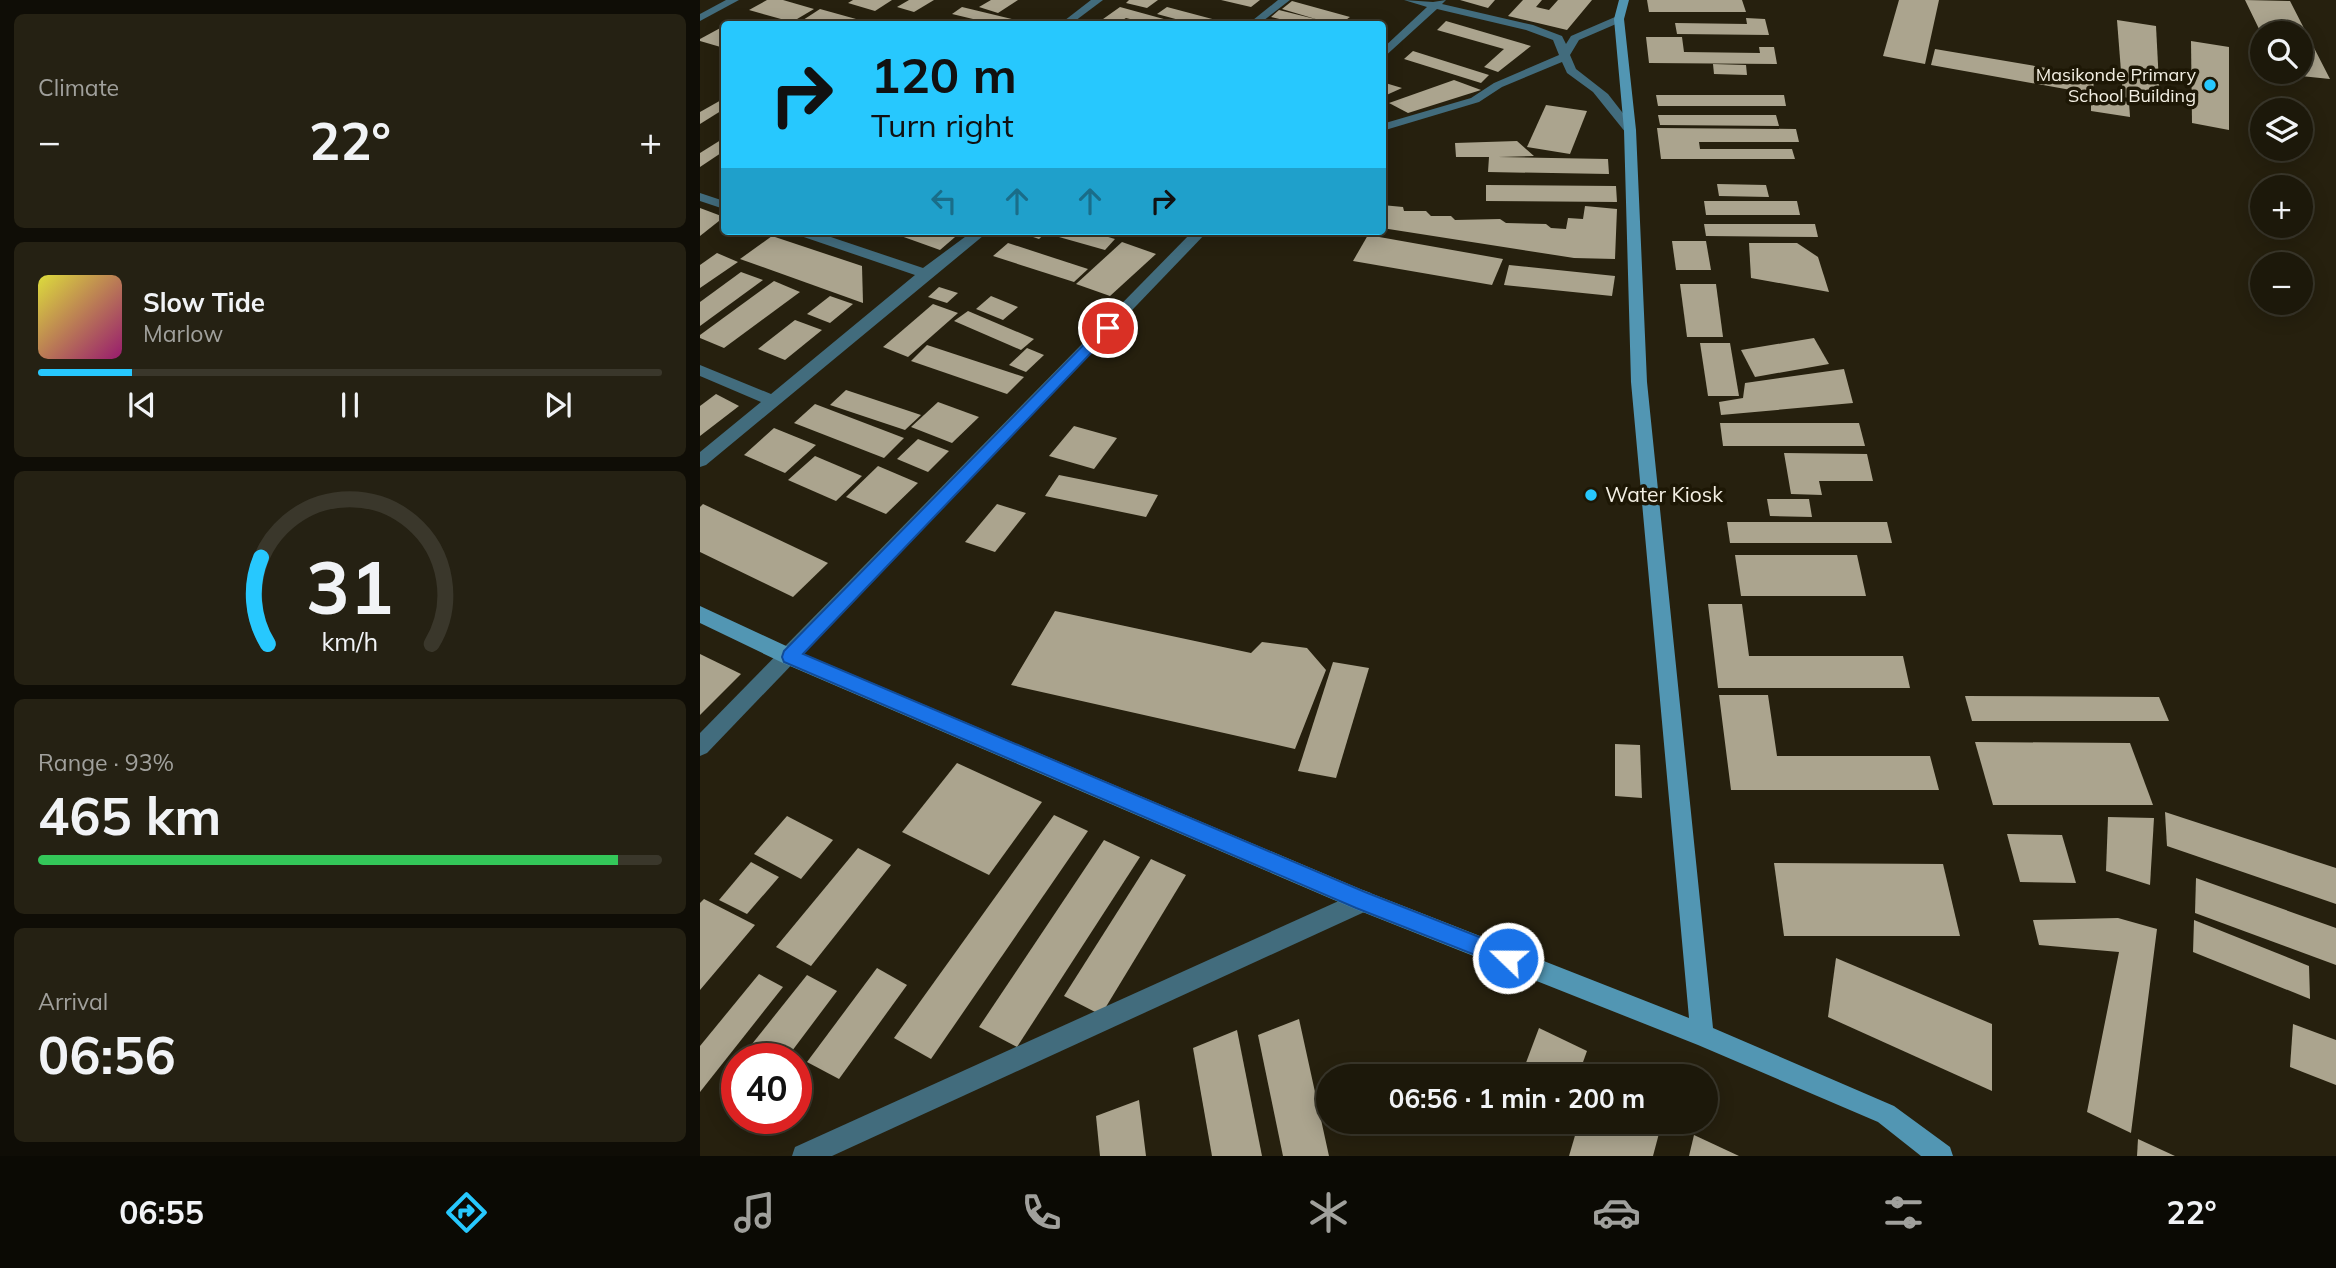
<!DOCTYPE html>
<meta charset="utf-8">
<style>
:root{--surface:#1c180a;--page:#252113;--text:#f1f3f6;--muted:#a0a09c;--line:#3a372b;--accent:#27c8fe}
body{margin:0;font-family:Mulish,sans-serif;background:var(--page);color:var(--text);height:100vh;display:flex;flex-direction:column;font-size:26px;white-space:nowrap}
*{box-sizing:border-box;margin:0}
p{font-size:23px;color:var(--muted)}
.icon{flex:none;width:38px;height:38px;fill:none;stroke:currentColor;stroke-width:2;stroke-linecap:round;stroke-linejoin:round}
.map{position:relative;flex:1;overflow:hidden}
.sheet{display:flex;flex-direction:column;gap:14px;padding:14px;background:#0f0d06;width:700px}
.sheet>*{flex:none}
.top-card{position:absolute;left:21px;top:21px;width:665px;height:214px;border-radius:7px;box-shadow:0 4px 18px #0003,0 0 0 2px var(--line);background:#27c8fe;color:#111;overflow:hidden}
.controls{position:absolute;left:1550px;top:21px;display:grid;gap:14px}
.controls a{display:grid;place-items:center;width:63px;height:63px;border-radius:50%;background:var(--surface);box-shadow:0 4px 18px #0003,0 0 0 2px var(--line);font-size:35px}
.speed{position:absolute;left:21px;top:1043px;display:flex;gap:14px;font-size:35px;font-weight:700;text-align:center}
.speed>*{display:grid;place-content:center;width:91px;height:91px;border-radius:50%;background:var(--surface);box-shadow:0 4px 18px #0003,0 0 0 2px var(--line);line-height:1}
.speed .limit{border:10px solid #d22;background:#fff;color:#111}
.pin{position:absolute;display:grid;place-items:center;width:60px;height:60px;color:#fff;margin:-30px;border:4px solid #fff;border-radius:50%;box-shadow:0 2px 7px #0007}
.me{position:absolute;width:77px;margin:-38px;rotate:292deg;stroke-linejoin:round;filter:drop-shadow(0 0 5px #0008)}
.turn{display:flex;align-items:center;gap:24px;height:147px;padding:0 35px;font-size:32px}
.turn .icon{width:91px;height:91px;stroke-width:2.5}
.turn b{display:block;font-size:49px;line-height:60px}
.lanes{display:flex;align-items:center;height:66px;padding:0 35px;background:#0003;justify-content:center;gap:35px;direction:ltr}
.lanes .off{opacity:.35}
.big{font-size:52px;font-weight:700;line-height:1.1}
.sheet .tile{flex:1;display:flex;flex-direction:column;justify-content:center;gap:10px;min-width:0;padding:0 24px;border-radius:10px;background:var(--page)}
.sheet .dial{align-items:center;gap:0}
.dial svg{height:182px;overflow:visible;fill:none;stroke:var(--line);stroke-width:7;stroke-linecap:round;text-anchor:middle}
.dial text{fill:var(--text);stroke:none}
.song{display:flex;align-items:center;gap:21px}
.cover{width:84px;height:84px;border-radius:10px;background:linear-gradient(135deg,hsl(60 70% 55%),hsl(320 70% 35%))}
.played{height:7px;border-radius:4px;background:linear-gradient(90deg,var(--accent) 15%,var(--line) 15%)}
.keys{display:flex;justify-content:space-around;direction:ltr}
.heat{display:flex;justify-content:space-between;align-items:center;font-size:38px;direction:ltr}
.charge{height:10px;border-radius:5px;background:linear-gradient(90deg,#34c759 93%,var(--line) 0)}
.trip{position:absolute;left:616px;top:1064px;width:402px;height:70px;border-radius:35px;background:var(--surface);box-shadow:0 4px 18px #0003,0 0 0 2px var(--line);font-weight:700;line-height:70px;text-align:center}
.dock{display:flex;height:112px;justify-content:space-around;align-items:center;background:#0b0a04;color:var(--muted)}
.dock .icon{width:49px;height:49px}
.dock .on{color:var(--accent)}
.dock b{font-size:32px;color:var(--text)}
main{display:flex;flex:1;min-height:0}
.map>svg:first-child{display:block}
</style>
<main>
<section class="sheet">
<div class="tile"><p>Climate</p>
<div class="heat"><a>−</a><b class="big">22°</b><a>+</a></div>
</div>
<div class="tile">
<div class="song"><i class="cover"></i><div><b>Slow Tide</b><p>Marlow</p></div></div>
<div class="played"></div>
<div class="keys"><svg class="icon" aria-label="previous" viewBox="0 0 24 24"><path d="M18 5L8 12l10 7zM5 5v14"/></svg><svg class="icon" aria-label="pause" viewBox="0 0 24 24"><path d="M8 5v14M16 5v14"/></svg><svg class="icon" aria-label="next" viewBox="0 0 24 24"><path d="M6 5l10 7-10 7zM19 5v14"/></svg></div>
</div>
<div class="tile dial"><svg viewBox="0 0 100 80">
<path d="M14 69A42 42 0 1 1 86 69"/>
<path d="M14 69A42 42 0 0 1 11 31" stroke="#27c8fe"/>
<text x="50" y="56" font-size="32" font-weight="700">31</text>
<text x="50" y="72" font-size="11">km/h</text>
</svg></div>
<div class="tile"><p>Range · 93%</p><b class="big">465 km</b><div class="charge"></div></div>
<div class="tile"><p>Arrival</p><b class="big">06:56</b></div>
</section>
<div class="map">
<svg width="1636" height="1156" viewBox="0 0 1636 1156">
<rect width="100%" height="100%" fill="#26200e"/>
<g fill="#aba48e">
<path d="M 67,0 L 83,0 L 114,9 L 92,22 L 49,10 Z"/>
<path d="M 153,0 L 192,0 L 175,11 L 148,3 Z"/>
<path d="M 209,0 L 234,0 L 214,12 L 197,7 Z"/>
<path d="M 291,0 L 318,0 L 298,13 L 279,7 Z"/>
<path d="M 429,0 L 458,0 L 447,8 L 426,3 Z"/>
<path d="M 521,0 L 560,0 L 551,7 Z"/>
<path d="M 760,0 L 795,0 L 788,8 Z"/>
<path d="M 823,0 L 842,0 L 836,7 L 849,10 L 858,0 L 892,0 L 867,30 L 808,16 Z"/>
<path d="M 947,0 L 1042,0 L 1046,12 L 949,12 Z"/>
<path d="M 1199,0 L 1239,0 L 1225,64 L 1183,56 Z"/>
<path d="M 1545,0 L 1590,1 L 1630,79 L 1581,74 L 1580,72 L 1601,72 L 1601,33 L 1561,33 Z"/>
<path d="M 592,1 L 650,17 L 640,24 L 601,24 L 571,17 L 579,10 L 619,20 L 582,9 Z"/>
<path d="M 262,7 L 320,21 L 315,24 L 294,24 L 252,14 Z"/>
<path d="M 420,7 L 471,21 L 466,24 L 450,24 L 426,18 L 421,21 L 430,24 L 396,24 Z"/>
<path d="M 467,7 L 516,20 L 510,24 L 494,24 L 457,14 Z"/>
<path d="M 120,9 L 174,24 L 110,24 L 100,22 Z"/>
<path d="M 1046,18 L 1065,19 L 1069,35 L 977,34 L 975,23 L 1047,24 Z"/>
<path d="M 1417,20 L 1456,26 L 1460,103 L 1423,97 Z"/>
<path d="M 746,21 L 831,46 L 798,72 L 784,67 L 804,49 L 737,30 Z"/>
<path d="M 24,26 L 24,48 L 0,41 L 0,39 Z"/>
<path d="M 946,37 L 982,37 L 984,52 L 1060,53 L 1059,47 L 1074,47 L 1077,64 L 949,63 Z"/>
<path d="M 1491,41 L 1529,47 L 1529,130 L 1492,123 Z"/>
<path d="M 1235,49 L 1394,76 L 1393,94 L 1231,65 Z"/>
<path d="M 713,51 L 789,75 L 781,83 L 704,59 Z"/>
<path d="M 1013,64 L 1046,65 L 1047,75 L 1014,74 Z"/>
<path d="M 754,80 L 781,90 L 708,113 L 689,103 Z"/>
<path d="M 682,82 L 702,88 L 682,97 Z"/>
<path d="M 956,95 L 1084,95 L 1086,106 L 958,106 Z"/>
<path d="M 1391,96 L 1429,102 L 1430,117 L 1391,111 Z"/>
<path d="M 23,99 L 24,109 L 0,124 L 0,112 Z"/>
<path d="M 846,105 L 887,111 L 870,154 L 827,147 Z"/>
<path d="M 958,115 L 1076,115 L 1079,126 L 960,125 Z"/>
<path d="M 957,128 L 1096,129 L 1099,142 L 999,142 L 1000,149 L 1092,149 L 1095,159 L 961,159 Z"/>
<path d="M 24,138 L 24,151 L 0,167 L 0,153 Z"/>
<path d="M 817,141 L 834,156 L 798,157 L 908,159 L 909,174 L 788,172 L 789,157 L 756,157 L 755,143 Z"/>
<path d="M 1017,184 L 1066,185 L 1069,197 L 1019,196 Z"/>
<path d="M 786,185 L 916,186 L 917,202 L 786,201 Z"/>
<path d="M 1004,201 L 1097,201 L 1100,215 L 1006,215 Z"/>
<path d="M 682,205 L 703,207 L 704,211 L 726,211 L 731,216 L 751,216 L 755,220 L 800,219 L 806,223 L 846,224 L 851,228 L 866,229 L 868,218 L 883,219 L 885,206 L 917,209 L 915,259 L 874,258 L 682,228 Z"/>
<path d="M 0,208 L 24,217 L 0,236 Z"/>
<path d="M 1004,224 L 1115,224 L 1118,237 L 1006,236 Z"/>
<path d="M 187,231 L 262,231 L 240,250 Z"/>
<path d="M 315,231 L 348,231 L 339,239 Z"/>
<path d="M 365,231 L 388,231 L 415,239 L 405,250 L 359,237 Z"/>
<path d="M 668,235 L 803,259 L 792,285 L 653,261 Z"/>
<path d="M 72,236 L 162,266 L 163,303 L 40,259 Z"/>
<path d="M 972,241 L 1006,241 L 1011,270 L 976,270 Z"/>
<path d="M 422,242 L 456,254 L 410,296 L 376,284 Z"/>
<path d="M 308,243 L 388,269 L 374,282 L 293,256 Z"/>
<path d="M 1049,243 L 1097,243 L 1118,257 L 1129,292 L 1051,278 Z"/>
<path d="M 17,253 L 38,262 L 0,288 L 0,265 Z"/>
<path d="M 809,265 L 915,276 L 912,296 L 804,285 Z"/>
<path d="M 41,272 L 63,280 L 0,326 L 0,302 Z"/>
<path d="M 74,281 L 100,292 L 24,348 L 0,338 L 0,335 Z"/>
<path d="M 980,284 L 1016,284 L 1023,337 L 987,337 Z"/>
<path d="M 239,287 L 258,293 L 247,303 L 228,297 Z"/>
<path d="M 130,296 L 153,304 L 130,323 L 107,314 Z"/>
<path d="M 291,296 L 318,307 L 303,320 L 276,309 Z"/>
<path d="M 233,304 L 258,313 L 208,357 L 183,347 Z"/>
<path d="M 268,311 L 334,339 L 321,350 L 254,321 Z"/>
<path d="M 95,320 L 122,330 L 85,360 L 58,349 Z"/>
<path d="M 1114,338 L 1129,364 L 1055,377 L 1041,350 Z"/>
<path d="M 1000,343 L 1030,343 L 1039,396 L 1008,396 Z"/>
<path d="M 227,345 L 324,377 L 307,394 L 211,361 Z"/>
<path d="M 327,348 L 344,355 L 326,372 L 309,365 Z"/>
<path d="M 1144,369 L 1153,403 L 1021,415 L 1019,402 L 1043,398 L 1045,383 Z"/>
<path d="M 146,390 L 221,415 L 205,430 L 130,405 Z"/>
<path d="M 16,394 L 39,406 L 0,436 L 0,406 Z"/>
<path d="M 238,402 L 279,417 L 252,443 L 211,427 Z"/>
<path d="M 115,404 L 204,438 L 184,458 L 94,423 Z"/>
<path d="M 1020,423 L 1159,423 L 1165,446 L 1023,446 Z"/>
<path d="M 374,426 L 417,438 L 394,469 L 349,456 Z"/>
<path d="M 74,428 L 116,445 L 85,473 L 44,455 Z"/>
<path d="M 218,439 L 249,451 L 228,472 L 197,459 Z"/>
<path d="M 1084,453 L 1167,454 L 1173,481 L 1119,481 L 1122,495 L 1091,494 Z"/>
<path d="M 115,456 L 162,476 L 136,501 L 88,480 Z"/>
<path d="M 178,466 L 218,483 L 186,514 L 146,497 Z"/>
<path d="M 359,475 L 458,495 L 446,517 L 345,496 Z"/>
<path d="M 1067,499 L 1109,499 L 1112,517 L 1070,516 Z"/>
<path d="M 3,504 L 128,563 L 93,597 L 0,552 L 0,507 Z"/>
<path d="M 297,504 L 326,513 L 295,552 L 265,542 Z"/>
<path d="M 1027,522 L 1187,522 L 1192,543 L 1030,543 Z"/>
<path d="M 1035,555 L 1157,555 L 1166,596 L 1041,596 Z"/>
<path d="M 1008,604 L 1042,604 L 1049,656 L 1203,656 L 1210,688 L 1018,688 Z"/>
<path d="M 355,611 L 551,653 L 562,642 L 607,648 L 626,670 L 595,749 L 311,685 Z"/>
<path d="M 0,654 L 41,674 L 0,715 Z"/>
<path d="M 633,662 L 669,668 L 636,778 L 598,771 Z"/>
<path d="M 1019,695 L 1068,695 L 1077,756 L 1230,756 L 1239,790 L 1031,790 Z"/>
<path d="M 1265,696 L 1459,697 L 1469,721 L 1272,721 Z"/>
<path d="M 1275,742 L 1430,743 L 1453,805 L 1293,805 Z"/>
<path d="M 915,744 L 940,745 L 942,798 L 915,796 Z"/>
<path d="M 257,763 L 342,802 L 289,875 L 202,832 Z"/>
<path d="M 1465,812 L 1636,868 L 1636,904 L 1467,846 Z"/>
<path d="M 354,815 L 388,831 L 231,1059 L 194,1038 Z"/>
<path d="M 87,816 L 133,840 L 101,879 L 54,854 Z"/>
<path d="M 1408,817 L 1454,818 L 1450,885 L 1406,871 Z"/>
<path d="M 1307,834 L 1362,835 L 1376,883 L 1320,882 Z"/>
<path d="M 404,840 L 440,857 L 317,1047 L 279,1027 Z"/>
<path d="M 158,848 L 191,865 L 111,966 L 76,947 Z"/>
<path d="M 451,859 L 486,875 L 401,1015 L 364,996 Z"/>
<path d="M 51,862 L 79,877 L 47,914 L 19,900 Z"/>
<path d="M 1074,863 L 1243,864 L 1260,936 L 1084,936 Z"/>
<path d="M 1496,878 L 1636,928 L 1636,965 L 1495,913 Z"/>
<path d="M 4,899 L 55,925 L 0,990 L 0,903 Z"/>
<path d="M 1418,918 L 1457,929 L 1431,1133 L 1387,1112 L 1419,952 L 1339,945 L 1333,920 Z"/>
<path d="M 1494,920 L 1609,966 L 1610,999 L 1493,952 Z"/>
<path d="M 1136,958 L 1292,1024 L 1292,1091 L 1128,1017 Z"/>
<path d="M 177,968 L 207,985 L 139,1079 L 107,1062 Z"/>
<path d="M 59,974 L 83,987 L 0,1092 L 0,1046 Z"/>
<path d="M 107,975 L 137,991 L 86,1059 L 40,1059 Z"/>
<path d="M 599,1019 L 629,1156 L 583,1156 L 558,1035 Z"/>
<path d="M 1593,1024 L 1636,1040 L 1636,1085 L 1590,1067 Z"/>
<path d="M 839,1028 L 887,1051 L 878,1076 L 821,1076 Z"/>
<path d="M 537,1030 L 562,1156 L 512,1156 L 493,1048 Z"/>
<path d="M 37,1063 L 37,1087 L 24,1080 Z"/>
<path d="M 439,1100 L 446,1156 L 400,1156 L 396,1116 Z"/>
<path d="M 879,1122 L 962,1122 L 953,1156 L 869,1156 Z"/>
<path d="M 994,1135 L 1039,1156 L 989,1156 Z"/>
<path d="M 1438,1139 L 1475,1156 L 1437,1156 Z"/>
</g>
<g fill="none" stroke-linecap="round" stroke-linejoin="round">
<g fill="#426c7d" fill-rule="evenodd">
<path d="M 26,0 L 39,0 L 0,21 L 0,14 Z"/>
<path d="M 391,0 L 403,0 L 371,24 L 360,24 Z"/>
<path d="M 578,0 L 590,0 L 559,24 L 548,24 Z"/>
<path d="M 704,0 L 733,2 L 746,0 L 742,4 L 833,25 L 862,36 L 866,44 L 871,36 L 915,17 L 923,17 L 923,21 L 879,40 L 870,55 L 876,69 L 908,94 L 936,130 L 926,133 L 893,92 L 867,73 L 862,62 L 802,87 L 779,102 L 682,131 L 682,124 L 771,98 L 794,83 L 859,55 L 853,40 L 826,30 L 737,9 L 682,59 L 682,49 L 727,7 Z"/>
<path d="M 0,193 L 24,201 L 24,209 L 0,201 Z"/>
<path d="M 93,231 L 113,231 L 223,268 L 273,231 L 289,231 L 6,465 L 0,467 L 0,452 L 61,402 L 0,376 L 0,365 L 71,394 L 215,275 L 95,234 Z"/>
<path d="M 493,231 L 508,231 L 7,753 L 0,756 L 0,733 Z"/>
<path d="M 663,890 L 671,893 L 674,901 L 671,909 L 132,1156 L 92,1156 L 95,1147 Z"/>
</g>
<path fill="#5296b3" fill-rule="evenodd" d="M 919,0 L 929,0 L 924,19 L 936,130 L 947,382 L 1013,1028 L 1194,1106 L 1250,1147 L 1253,1156 L 1221,1156 L 1178,1122 L 998,1045 L 655,909 L 83,663 L 0,623 L 0,606 L 97,651 L 665,891 L 989,1018 L 931,382 L 924,130 L 914,19 Z"/>
</g>
<path fill="#1a73e8" stroke="#114b97" stroke-width="2" d="M 408,323 L 412,325 L 412,331 L 103,654 L 665,892 L 815,951 L 818,958 L 815,965 L 808,968 L 656,908 L 84,662 L 82,657 L 84,651 L 403,325 Z"/>
<g fill="#27c8fe" stroke="#1d1705" stroke-width="2.5">
<circle cx="1510" cy="85" r="7"/>
<circle cx="891" cy="495" r="7"/>
</g>
<g text-anchor="middle" stroke-width="7" stroke-linejoin="round" paint-order="stroke">
<g font-size="18" fill="#f3efe3" stroke="#1d1705" text-anchor="end">
<text x="1496" y="81">Masikonde Primary<tspan x="1496" dy="21">School Building</tspan></text>
</g>
<g font-size="21" fill="#f3efe3" stroke="#1d1705" text-anchor="start">
<text x="905" y="502">Water Kiosk</text>
</g>
</g>
</svg>
<div class="controls">
<a><svg class="icon" aria-label="search" viewBox="0 0 24 24"><circle cx="10" cy="10" r="6"/><path d="M15 15l6 6"/></svg></a>
<a><svg class="icon" aria-label="layers" viewBox="0 0 24 24"><path d="M12 4l9 5-9 5-9-5zM3 14l9 5 9-5"/></svg></a>
<a>+</a>
<a>−</a>
</div>
<div class="speed"><div class="limit">40</div></div>
<div class="pin" style="left:408px;top:328px;background:#d93025"><svg class="icon" aria-label="arrive" viewBox="0 0 24 24"><path d="M6 21V4h12l-3 4 3 4H6"/></svg></div>
<svg class="me" style="left:808px;top:958px" viewBox="-20 -20 40 40"><circle r="17" fill="#1a73e8" stroke="#fff" stroke-width="3"/><path d="M0-11L8 9 0 5-8 9z" fill="#fff"/></svg>
<div class="trip">06:56 · 1 min · 200 m</div>
<div class="top-card">
<div class="turn"><svg class="icon" aria-label="right" viewBox="0 0 24 24"><path d="M7 20v-9h11M14 6l5 5-5 5"/></svg><div><b>120 m</b>Turn right</div></div>
<div class="lanes"><svg class="icon off" aria-label="left" viewBox="0 0 24 24"><path d="M17 20v-9H6M10 6l-5 5 5 5"/></svg><svg class="icon off" aria-label="ahead" viewBox="0 0 24 24"><path d="M12 20V5M6 11l6-6 6 6"/></svg><svg class="icon off" aria-label="ahead" viewBox="0 0 24 24"><path d="M12 20V5M6 11l6-6 6 6"/></svg><svg class="icon" aria-label="right" viewBox="0 0 24 24"><path d="M7 20v-9h11M14 6l5 5-5 5"/></svg></div>
</div>
</div>
</main>
<nav class="dock">
<b>06:55</b>
<svg class="icon on" aria-label="directions" viewBox="0 0 24 24"><path d="M12 3l9 9-9 9-9-9zM9 14v-3h6M13 9l2 2-2 2"/></svg>
<svg class="icon" aria-label="music" viewBox="0 0 24 24"><path d="M9 18V5l10-2v13"/><circle cx="6" cy="18" r="3"/><circle cx="16" cy="16" r="3"/></svg>
<svg class="icon" aria-label="phone" viewBox="0 0 24 24"><path d="M5 4h4l2 5-3 2q2 4 5 5l2-3 5 2v4C11 20 4 13 5 4z"/></svg>
<svg class="icon" aria-label="climate" viewBox="0 0 24 24"><path d="M12 3v18M4 7l16 10M4 17L20 7"/></svg>
<svg class="icon" aria-label="car" viewBox="0 0 24 24"><path d="M5 17H2v-5l4-1 3-4h7l3 4 3 1v5h-3M9 17h6M6 11h13"/><circle cx="7" cy="17" r="2"/><circle cx="17" cy="17" r="2"/></svg>
<svg class="icon" aria-label="filters" viewBox="0 0 24 24"><path d="M4 7h16M4 17h16"/><circle cx="9" cy="7" r="2"/><circle cx="15" cy="17" r="2"/></svg>
<b>22°</b>
</nav>
